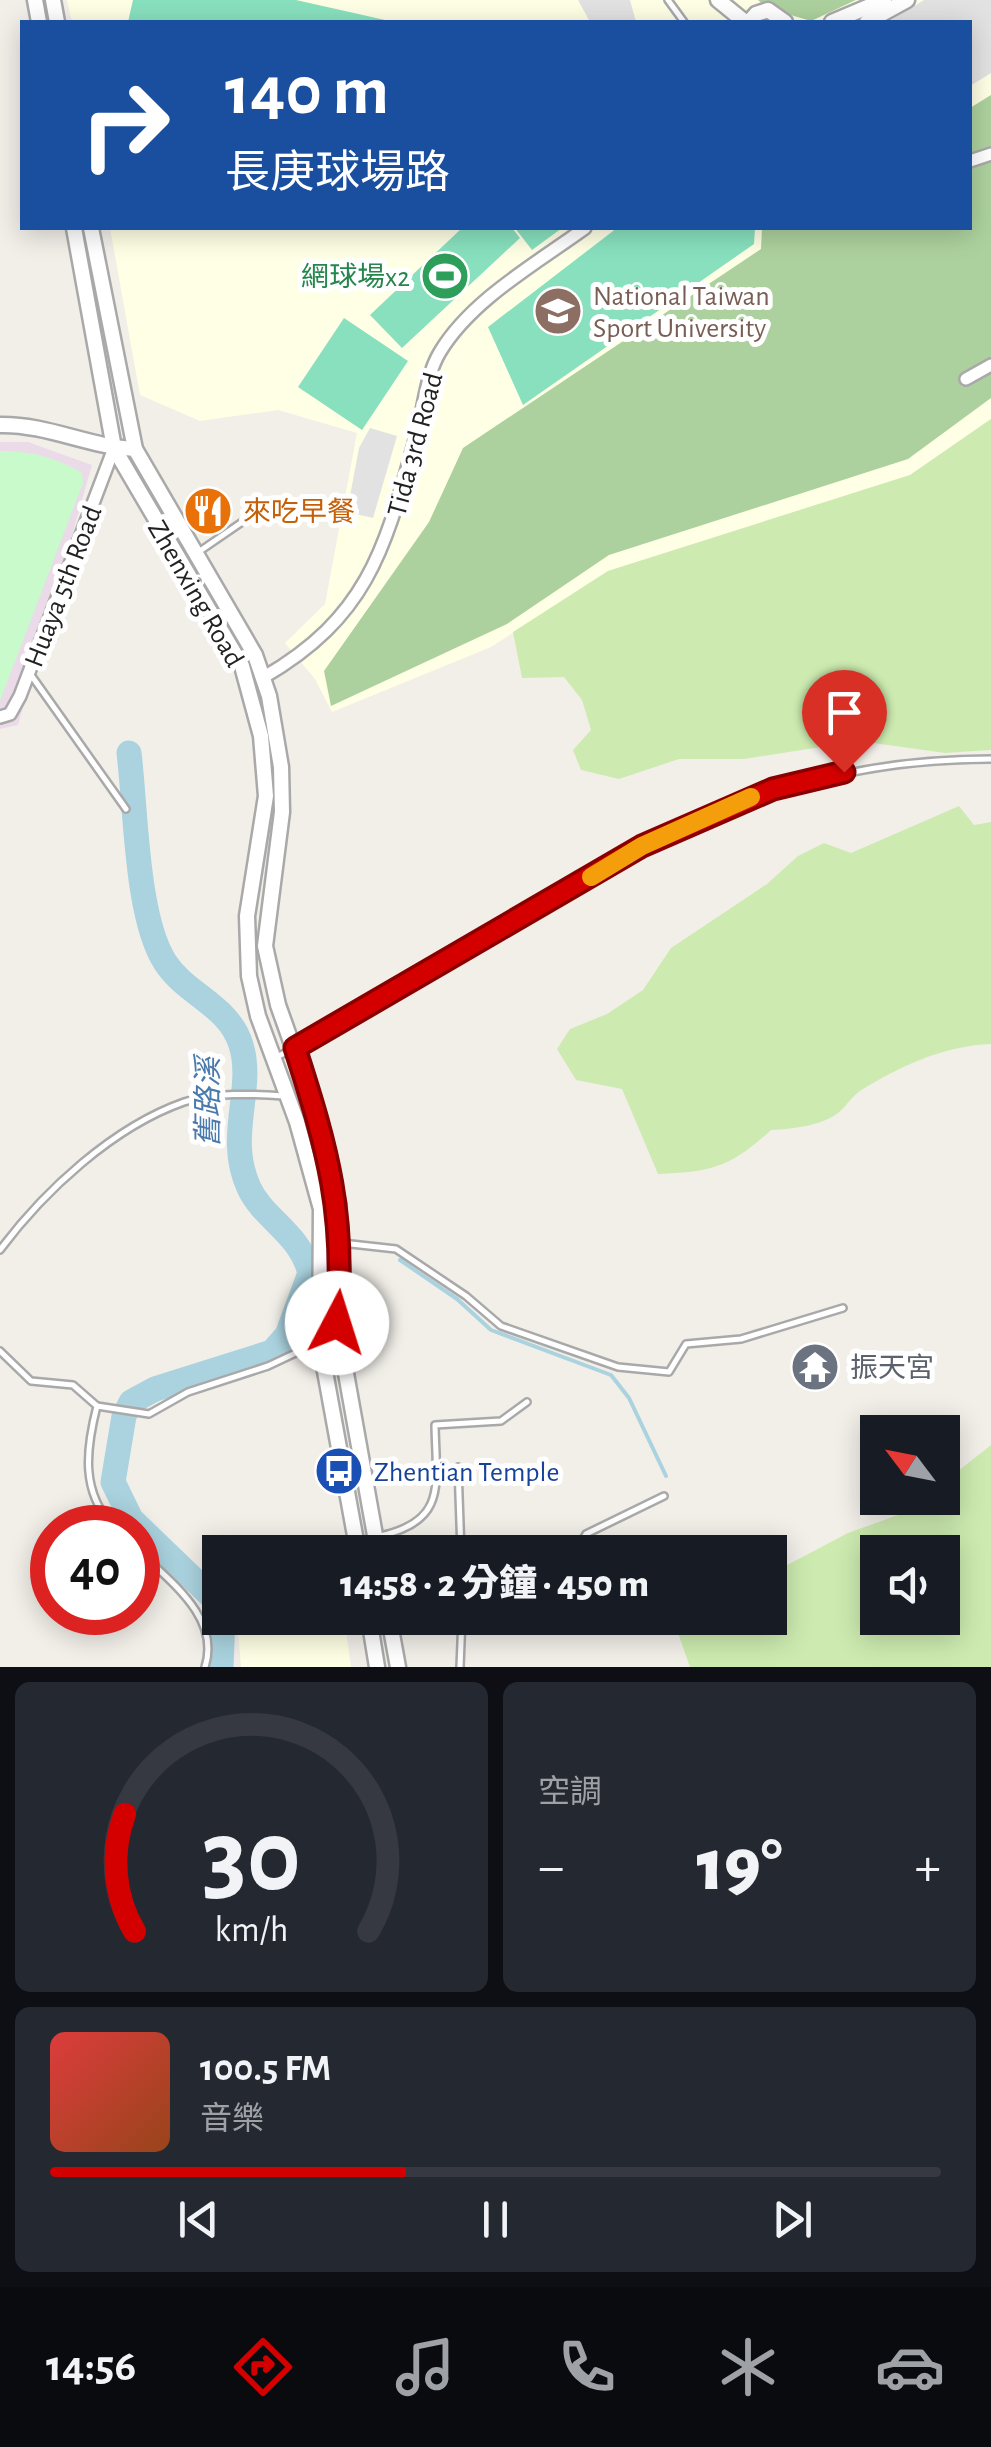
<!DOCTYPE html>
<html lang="zh-TW">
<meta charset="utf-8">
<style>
:root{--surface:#171b24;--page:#242831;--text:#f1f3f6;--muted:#9ea1a6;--line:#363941;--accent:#d40000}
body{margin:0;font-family:"Alegreya Sans","Noto Sans TC",sans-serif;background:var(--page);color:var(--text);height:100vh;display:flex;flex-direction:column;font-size:38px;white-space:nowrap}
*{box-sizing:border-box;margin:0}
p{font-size:32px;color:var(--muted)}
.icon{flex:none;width:55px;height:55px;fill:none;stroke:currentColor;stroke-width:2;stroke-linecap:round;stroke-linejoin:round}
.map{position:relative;height:1667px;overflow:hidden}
.details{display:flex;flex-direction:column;gap:15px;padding:15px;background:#0d0f14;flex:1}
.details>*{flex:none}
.top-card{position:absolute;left:20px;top:20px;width:952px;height:210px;border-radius:0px;box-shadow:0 5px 25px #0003;background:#1a4fa0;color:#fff;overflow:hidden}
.needle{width:65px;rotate:302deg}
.fabs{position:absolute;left:860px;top:1415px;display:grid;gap:20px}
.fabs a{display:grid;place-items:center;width:100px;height:100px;border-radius:0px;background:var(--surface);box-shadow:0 5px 25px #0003;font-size:50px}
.speed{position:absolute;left:30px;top:1505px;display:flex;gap:20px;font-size:50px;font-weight:700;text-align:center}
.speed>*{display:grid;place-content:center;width:130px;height:130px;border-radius:50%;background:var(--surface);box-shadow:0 5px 25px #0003;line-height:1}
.speed .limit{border:15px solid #d22;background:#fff;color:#111}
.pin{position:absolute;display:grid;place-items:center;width:85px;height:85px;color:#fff;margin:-102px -42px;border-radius:50% 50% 50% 0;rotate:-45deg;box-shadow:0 0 10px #0007}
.pin .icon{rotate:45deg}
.me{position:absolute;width:110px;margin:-55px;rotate:5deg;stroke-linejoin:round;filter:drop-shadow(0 0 8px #0008)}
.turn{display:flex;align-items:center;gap:35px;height:210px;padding:0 40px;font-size:45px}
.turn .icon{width:130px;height:130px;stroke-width:2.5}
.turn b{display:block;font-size:70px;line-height:85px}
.big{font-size:75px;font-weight:800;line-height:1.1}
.details .widget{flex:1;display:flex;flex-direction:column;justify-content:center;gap:15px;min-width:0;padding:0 35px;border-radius:15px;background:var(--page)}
.details .dial{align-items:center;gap:0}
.dial svg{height:260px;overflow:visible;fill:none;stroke:var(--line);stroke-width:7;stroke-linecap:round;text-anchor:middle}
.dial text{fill:var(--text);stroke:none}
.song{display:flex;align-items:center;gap:30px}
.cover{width:120px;height:120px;border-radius:15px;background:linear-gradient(135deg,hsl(0 70% 55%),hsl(20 70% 35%))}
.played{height:10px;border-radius:5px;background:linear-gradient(90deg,var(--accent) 40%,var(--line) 40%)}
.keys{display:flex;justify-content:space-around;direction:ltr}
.heat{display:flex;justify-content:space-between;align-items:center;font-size:55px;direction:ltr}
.details .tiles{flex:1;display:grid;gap:15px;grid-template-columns:1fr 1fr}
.widget:last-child{grid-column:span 2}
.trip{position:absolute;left:202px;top:1535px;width:585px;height:100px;border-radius:0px;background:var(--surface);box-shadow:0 5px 25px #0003;font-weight:800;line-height:100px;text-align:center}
.menu{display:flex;height:160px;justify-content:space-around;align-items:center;background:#090b0e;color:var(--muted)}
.menu .icon{width:70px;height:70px}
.menu .current{color:var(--accent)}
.menu b{font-size:45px;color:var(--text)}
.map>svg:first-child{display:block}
</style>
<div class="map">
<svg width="991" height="1667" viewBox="0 0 991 1667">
<rect width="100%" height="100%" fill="#f2efe9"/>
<path fill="#ebdbe8" d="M 0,442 L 28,442 L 92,465 L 18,725 L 0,729 Z"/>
<g fill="#ffffe5">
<path d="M 67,0 L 991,0 L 991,419 L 910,475 L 608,571 L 491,647 L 332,712 L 315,679 L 285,643 L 325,604 L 357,433 L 278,410 L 200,421 L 140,395 L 110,228 L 970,228 L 970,22 L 72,22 Z"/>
<path d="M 237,1618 L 344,1618 L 351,1667 L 241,1667 Z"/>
</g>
<g fill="#cdebb0" fill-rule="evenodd">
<path d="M 991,419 L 991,750 L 945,753 L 859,741 L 744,759 L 679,759 L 619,779 L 581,770 L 573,750 L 591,730 L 582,700 L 564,677 L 522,678 L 513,632 L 608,571 L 910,475 Z"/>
<path d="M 959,806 L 974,825 L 991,822 L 991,1044 C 943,1046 900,1066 860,1091 C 851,1097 846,1107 838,1113 C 821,1126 792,1129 771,1130 C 731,1167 712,1172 658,1174 L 622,1089 L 576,1080 L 557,1049 L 570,1029 L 607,1014 L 643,990 L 671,948 L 767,884 L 798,856 L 824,843 L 851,853 Z"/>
<path d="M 991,1445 L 991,1667 L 690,1667 L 673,1619 L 770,1618 L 770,1574 L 848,1533 L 912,1510 L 926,1498 L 942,1498 L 943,1483 ZM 878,1552 L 942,1552 L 942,1618 L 878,1618 Z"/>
</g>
<g fill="#add19e">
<path d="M 758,0 L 856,0 L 811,21 L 767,8 Z"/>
<path d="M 991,95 L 991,398 L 908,459 L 609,555 L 507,624 L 331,706 L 324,671 L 429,522 L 463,448 L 761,249 L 762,228 L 970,228 L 970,108 Z"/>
</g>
<path fill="#c8facc" d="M 0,451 C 32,451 54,457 82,473 L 83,483 L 0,701 Z"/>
<g fill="#88e0be">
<path d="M 133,0 L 296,0 L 385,20 L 128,22 Z"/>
<path d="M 462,228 L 512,228 L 520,238 L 402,348 L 370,315 Z"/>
<path d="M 515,228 L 562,228 L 532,250 Z"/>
<path d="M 617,228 L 755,228 L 754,244 L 523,405 L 488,327 Z"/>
<path d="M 344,318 L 408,361 L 362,430 L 298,387 Z"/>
</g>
<g fill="#e2e2e2">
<path d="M 578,0 L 630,0 L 636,22 L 590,22 Z"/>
<path d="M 924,0 L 991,0 L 991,73 L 970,86 L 970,22 L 888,22 Z"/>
<path d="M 370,428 L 397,436 L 373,518 L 347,512 L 359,448 Z"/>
</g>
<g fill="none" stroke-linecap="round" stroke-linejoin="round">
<path stroke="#aad3df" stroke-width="4" d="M 400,1260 L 457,1299 L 491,1330 L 611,1375 L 629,1398 L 666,1476"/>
<g stroke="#aad3df" stroke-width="25">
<path d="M 129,753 C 136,809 136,917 165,962 C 186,995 229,1005 241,1045 C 255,1090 225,1136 249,1188 C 264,1220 299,1232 310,1273 L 287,1335 L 272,1352 L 155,1389 L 131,1402 L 124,1416 L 113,1482 L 131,1519 L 214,1599 L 220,1612"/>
<path d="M 221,1667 L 223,1618"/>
</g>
<g stroke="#a9a9a9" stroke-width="10">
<g id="service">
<path d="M 668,0 L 684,22"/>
<path d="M 197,553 L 261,509"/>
<path d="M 31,675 L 126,809"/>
<path d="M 276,1057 C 337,1031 392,995 449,961 C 631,851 769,759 991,759"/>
<path d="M 324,1241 L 396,1249 L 466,1296 L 501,1326 L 618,1367 L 669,1372 L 686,1344 L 741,1339 L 843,1308"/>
<path d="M 0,1250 C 44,1191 113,1127 184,1102 C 214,1092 253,1094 284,1096"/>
<path d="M 0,1351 L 31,1381 L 73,1385 L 97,1406 C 86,1449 80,1493 115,1528"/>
<path d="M 97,1406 L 149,1414 L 188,1392 L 268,1366 L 336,1334"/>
<path d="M 458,1467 L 461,1552"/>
<path d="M 380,1536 C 448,1521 436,1484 435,1425 L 501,1421 L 527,1402"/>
<path d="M 138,1550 C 169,1581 221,1617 205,1667"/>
<path d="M 575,1552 L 586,1534 L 664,1496"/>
<path d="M 460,1667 L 462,1618"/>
</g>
</g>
<g stroke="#a9a9a9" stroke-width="16">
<g id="minor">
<path d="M 970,161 L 991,154"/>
<path d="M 966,379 L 991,365"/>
<path d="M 264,677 C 371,615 386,544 417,433 C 424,407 426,375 440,352 C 471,300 537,263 585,228"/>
<path d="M 0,717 L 10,714 L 20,696 L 114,448"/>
</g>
</g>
<g stroke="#a9a9a9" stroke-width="19">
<g id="tertiary">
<path d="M 35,0 L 39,22"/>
<path d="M 53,0 L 57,22"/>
<path d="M 718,0 L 745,22"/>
<path d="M 749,22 L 756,14 L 768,10 L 785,22"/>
<path d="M 832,22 L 884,0"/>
<path d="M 867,22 L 907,0"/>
<path d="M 74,228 L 114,448 L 242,666 L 261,736 L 266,796 L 247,916 L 249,976 L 258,1016 L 297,1122 L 321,1209 L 320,1344 L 358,1552"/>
<path d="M 91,228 L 135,449 L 255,655 L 269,696 L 281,767 L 282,812 L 265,946 L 278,1005 L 317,1115 L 338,1203 L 342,1268 L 337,1323 L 378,1552"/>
<path d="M 0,425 C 47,424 89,447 135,449"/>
<path d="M 369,1618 L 377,1667"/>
<path d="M 389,1618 L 398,1667"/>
</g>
</g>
<use href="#service" stroke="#fff" stroke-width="5"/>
<use href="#minor" stroke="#fff" stroke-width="11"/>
<use href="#tertiary" stroke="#fff" stroke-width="14"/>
</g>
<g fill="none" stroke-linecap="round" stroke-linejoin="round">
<g stroke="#8a0000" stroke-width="25">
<path id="route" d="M 337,1323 C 346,1215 328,1150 295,1048 L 642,846 L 773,789 L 844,772"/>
</g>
<use href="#route" stroke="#d40000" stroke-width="18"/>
<path stroke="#f59e0b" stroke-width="18" d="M 591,877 L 642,846 L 751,797"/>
</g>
<defs>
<g id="stadium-disc" transform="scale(2.5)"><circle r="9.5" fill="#2e9e5b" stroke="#fff"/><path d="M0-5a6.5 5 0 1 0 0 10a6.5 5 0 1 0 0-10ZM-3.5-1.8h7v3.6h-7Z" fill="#fff"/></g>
<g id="school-disc" transform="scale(2.5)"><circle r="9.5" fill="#8d6e63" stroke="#fff"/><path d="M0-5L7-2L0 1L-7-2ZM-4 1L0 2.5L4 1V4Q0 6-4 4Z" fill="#fff"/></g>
<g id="restaurant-disc" transform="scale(2.5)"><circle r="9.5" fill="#e8710a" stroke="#fff"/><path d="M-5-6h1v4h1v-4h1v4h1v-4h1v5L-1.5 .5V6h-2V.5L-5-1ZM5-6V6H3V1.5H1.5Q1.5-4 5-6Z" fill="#fff"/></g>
<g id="temple-disc" transform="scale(2.5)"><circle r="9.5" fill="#6b7280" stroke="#fff"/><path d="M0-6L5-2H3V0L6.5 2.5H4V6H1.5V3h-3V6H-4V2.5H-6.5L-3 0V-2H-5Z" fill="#fff"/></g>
<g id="bus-disc" transform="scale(2.5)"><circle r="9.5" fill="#1a4fb4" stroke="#fff"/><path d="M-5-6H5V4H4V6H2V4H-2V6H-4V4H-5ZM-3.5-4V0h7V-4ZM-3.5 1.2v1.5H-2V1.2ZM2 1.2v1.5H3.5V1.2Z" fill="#fff"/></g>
</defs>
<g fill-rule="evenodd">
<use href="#stadium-disc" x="445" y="276"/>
<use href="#school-disc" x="558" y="311"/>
<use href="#restaurant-disc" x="208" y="511"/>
<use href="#temple-disc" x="815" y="1367"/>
<use href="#bus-disc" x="339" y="1471"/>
</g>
<g text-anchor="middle" stroke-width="10" stroke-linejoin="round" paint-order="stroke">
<g font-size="28" fill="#27864d" stroke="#fff" text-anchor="end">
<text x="410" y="286">網球場x2</text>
</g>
<g font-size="28" fill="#785e54" stroke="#fff" text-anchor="start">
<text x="593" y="305">National Taiwan<tspan x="593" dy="32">Sport University</tspan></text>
</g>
<g font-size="28" fill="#222" stroke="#fff">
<text transform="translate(414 444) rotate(-75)" y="10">Tida 3rd Road</text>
<text transform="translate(62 586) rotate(-69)" y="10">Huaya 5th Road</text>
<text transform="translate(197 593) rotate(60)" y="10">Zhenxing Road</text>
</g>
<g font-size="28" fill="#c56008" stroke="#fff" text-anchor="start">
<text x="243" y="521">來吃早餐</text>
</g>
<g font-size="28" fill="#5b616d" stroke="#fff" text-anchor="start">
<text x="850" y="1377">振天宮</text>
</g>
<g font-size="28" fill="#164399" stroke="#fff" text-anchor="start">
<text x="374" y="1481">Zhentian Temple</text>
</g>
<g font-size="30" font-style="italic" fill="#4a7aab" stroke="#fff">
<text transform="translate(208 1102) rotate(-90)" y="10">舊路溪</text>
</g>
</g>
</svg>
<div class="fabs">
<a><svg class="needle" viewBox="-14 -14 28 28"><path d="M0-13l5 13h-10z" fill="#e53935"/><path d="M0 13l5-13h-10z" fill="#9ea1a6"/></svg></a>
<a><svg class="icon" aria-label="sound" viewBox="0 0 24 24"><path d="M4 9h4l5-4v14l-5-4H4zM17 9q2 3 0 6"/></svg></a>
</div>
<div class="speed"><div class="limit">40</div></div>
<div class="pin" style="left:844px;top:772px;background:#d93025"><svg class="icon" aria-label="arrive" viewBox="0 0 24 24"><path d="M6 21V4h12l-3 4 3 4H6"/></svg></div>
<svg class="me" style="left:337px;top:1323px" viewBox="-20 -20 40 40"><circle r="19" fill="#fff"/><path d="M0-13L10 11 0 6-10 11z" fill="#d40000"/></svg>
<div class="trip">14:58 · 2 分鐘 · 450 m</div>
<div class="top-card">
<div class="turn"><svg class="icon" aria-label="right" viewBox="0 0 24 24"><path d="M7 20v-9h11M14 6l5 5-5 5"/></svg><div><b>140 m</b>長庚球場路</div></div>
</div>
</div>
<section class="details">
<div class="tiles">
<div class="widget dial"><svg viewBox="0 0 100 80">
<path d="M14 69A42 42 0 1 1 86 69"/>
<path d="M14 69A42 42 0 0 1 11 33" stroke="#d40000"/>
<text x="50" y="56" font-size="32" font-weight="700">30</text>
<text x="50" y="72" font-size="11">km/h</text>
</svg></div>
<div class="widget"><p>空調</p>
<div class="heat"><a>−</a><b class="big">19°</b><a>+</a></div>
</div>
<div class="widget">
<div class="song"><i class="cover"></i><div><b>100.5 FM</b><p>音樂</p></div></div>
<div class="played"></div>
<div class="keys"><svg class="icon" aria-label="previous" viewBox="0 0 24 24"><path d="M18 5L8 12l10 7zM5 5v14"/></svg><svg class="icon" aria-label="pause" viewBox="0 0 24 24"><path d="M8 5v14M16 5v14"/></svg><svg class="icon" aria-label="next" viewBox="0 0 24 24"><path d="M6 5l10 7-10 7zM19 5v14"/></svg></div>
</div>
</div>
</section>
<nav class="menu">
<b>14:56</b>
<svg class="icon current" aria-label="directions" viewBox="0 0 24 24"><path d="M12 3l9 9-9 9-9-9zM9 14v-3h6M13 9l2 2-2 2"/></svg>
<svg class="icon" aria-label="music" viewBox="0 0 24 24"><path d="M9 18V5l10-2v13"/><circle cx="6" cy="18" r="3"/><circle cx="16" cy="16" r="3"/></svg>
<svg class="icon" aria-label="phone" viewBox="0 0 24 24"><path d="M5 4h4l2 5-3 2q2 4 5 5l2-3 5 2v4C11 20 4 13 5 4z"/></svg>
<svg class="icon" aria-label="climate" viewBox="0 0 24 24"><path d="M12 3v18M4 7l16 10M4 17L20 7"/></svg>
<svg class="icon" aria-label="car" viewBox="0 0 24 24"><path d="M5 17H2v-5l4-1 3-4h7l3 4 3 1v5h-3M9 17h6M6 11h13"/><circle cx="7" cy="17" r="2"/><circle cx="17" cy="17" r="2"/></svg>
</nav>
